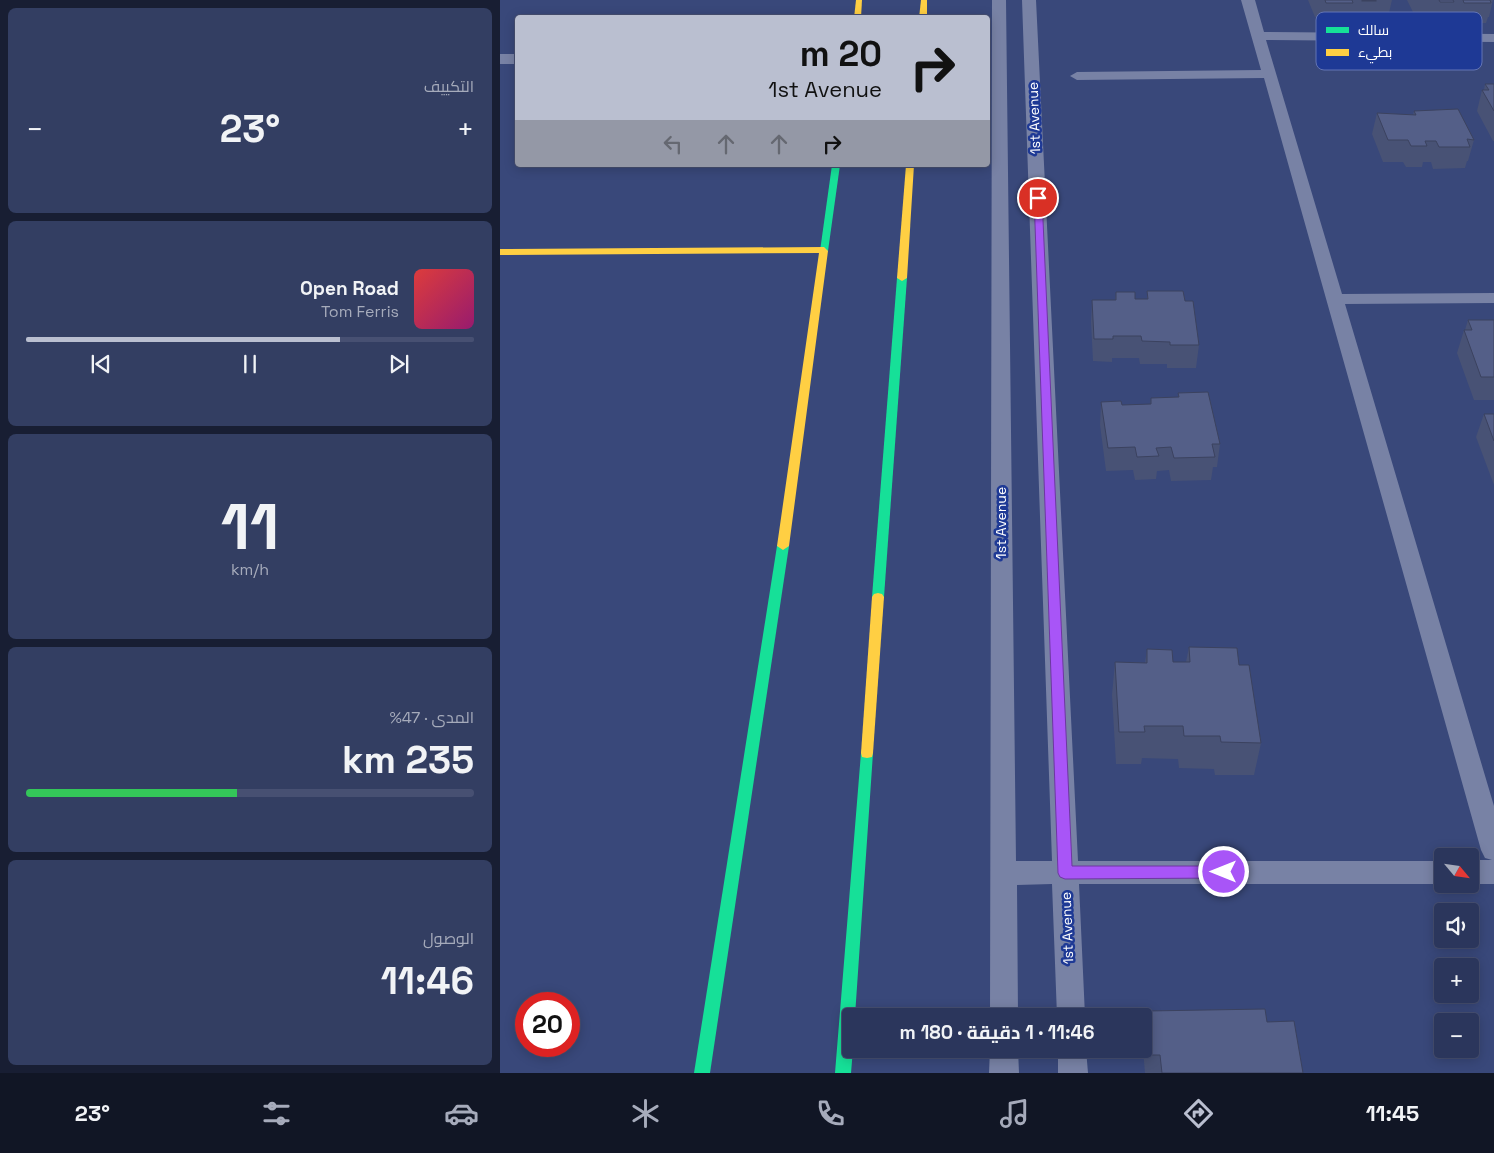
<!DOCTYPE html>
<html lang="ar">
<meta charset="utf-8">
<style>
:root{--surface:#2b365c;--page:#333e62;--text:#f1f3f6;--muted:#a6abbb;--line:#475072;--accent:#babfd0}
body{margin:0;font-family:"Space Grotesk",Cairo,sans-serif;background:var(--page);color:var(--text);direction:rtl;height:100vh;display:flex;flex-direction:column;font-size:19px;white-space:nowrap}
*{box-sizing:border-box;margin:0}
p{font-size:16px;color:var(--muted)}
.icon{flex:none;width:28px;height:28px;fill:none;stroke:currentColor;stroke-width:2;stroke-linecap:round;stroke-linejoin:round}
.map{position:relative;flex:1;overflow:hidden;direction:ltr}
.drawer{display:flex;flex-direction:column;gap:8px;padding:8px;background:#181e33;width:500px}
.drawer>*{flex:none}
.banner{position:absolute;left:15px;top:15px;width:475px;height:152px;border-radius:5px;box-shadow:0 2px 12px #0003,0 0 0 1px var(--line);direction:rtl;background:#babfd0;color:#111;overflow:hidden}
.needle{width:32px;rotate:119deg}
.fabs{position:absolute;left:934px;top:848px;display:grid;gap:10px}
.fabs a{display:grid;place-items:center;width:45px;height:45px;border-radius:5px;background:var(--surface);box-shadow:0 2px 12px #0003,0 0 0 1px var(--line);font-size:25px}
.speed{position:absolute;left:15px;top:992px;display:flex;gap:10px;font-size:25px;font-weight:700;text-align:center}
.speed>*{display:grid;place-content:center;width:65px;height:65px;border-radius:50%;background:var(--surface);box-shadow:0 2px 12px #0003,0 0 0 1px var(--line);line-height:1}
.speed .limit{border:8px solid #d22;background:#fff;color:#111}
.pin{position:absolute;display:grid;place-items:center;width:42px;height:42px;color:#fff;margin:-21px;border:2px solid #fff;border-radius:50%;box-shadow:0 1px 5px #0007}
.me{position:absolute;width:55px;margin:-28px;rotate:270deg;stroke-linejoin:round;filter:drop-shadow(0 0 4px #0008)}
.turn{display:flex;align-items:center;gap:18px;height:105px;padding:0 25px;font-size:22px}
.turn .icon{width:65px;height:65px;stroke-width:2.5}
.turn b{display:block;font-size:35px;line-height:42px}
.lanes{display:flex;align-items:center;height:48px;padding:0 25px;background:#0003;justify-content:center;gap:25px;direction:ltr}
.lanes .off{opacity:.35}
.big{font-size:38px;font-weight:700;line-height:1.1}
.drawer .widget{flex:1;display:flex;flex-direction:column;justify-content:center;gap:8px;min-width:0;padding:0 18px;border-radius:8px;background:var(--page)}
.drawer .dial{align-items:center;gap:0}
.dial b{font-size:65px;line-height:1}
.song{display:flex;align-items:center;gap:15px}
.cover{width:60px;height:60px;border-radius:8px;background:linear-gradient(135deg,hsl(0 70% 55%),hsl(320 70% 35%))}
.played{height:5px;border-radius:2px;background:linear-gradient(90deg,var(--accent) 70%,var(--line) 70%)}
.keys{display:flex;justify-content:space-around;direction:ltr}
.heat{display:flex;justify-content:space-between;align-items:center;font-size:28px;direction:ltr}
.charge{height:8px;border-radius:4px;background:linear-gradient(90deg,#34c759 47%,var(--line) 0)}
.trip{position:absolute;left:342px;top:1008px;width:310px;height:50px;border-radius:5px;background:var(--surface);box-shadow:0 2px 12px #0003,0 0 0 1px var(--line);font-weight:700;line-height:50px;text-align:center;direction:rtl}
.menu{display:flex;height:80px;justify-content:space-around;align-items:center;background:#111625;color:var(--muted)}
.menu .icon{width:35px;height:35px}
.menu .on{color:var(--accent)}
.menu b{font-size:22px;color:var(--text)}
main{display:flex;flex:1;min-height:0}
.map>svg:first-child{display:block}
</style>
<main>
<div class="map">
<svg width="994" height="1073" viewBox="0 0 994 1073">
<rect width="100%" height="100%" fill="#39487a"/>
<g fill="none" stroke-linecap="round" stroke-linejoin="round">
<g fill="#7882a5" fill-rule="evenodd">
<path d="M 492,0 L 506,0 L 516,861 L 552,861 L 522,0 L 536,0 L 578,861 L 942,861 L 942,884 L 579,884 L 585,1016 L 557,1016 L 552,884 L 517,885 L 518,1016 L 490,1016 Z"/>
<path d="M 741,0 L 755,0 L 764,32 L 994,34 L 994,42 L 766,40 L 842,294 L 994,293 L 994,303 L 845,304 L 994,806 L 994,884 L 970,884 L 970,860 L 992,860 L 985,858 L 981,850 L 764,78 L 577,80 L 570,76 L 577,72 L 761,70 Z"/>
<path d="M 490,1049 L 518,1049 L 519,1073 L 489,1073 Z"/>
<path d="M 558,1049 L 586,1049 L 588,1073 L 558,1073 Z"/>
</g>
<rect fill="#7882a5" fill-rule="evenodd" x="0" y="54" width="18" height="10"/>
<g fill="#16e098" fill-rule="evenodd">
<path d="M 332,165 L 340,165 L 328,251 L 324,254 L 320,251 Z"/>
<path d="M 402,275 L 407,278 L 384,597 L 382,600 L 374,600 L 372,597 L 397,278 Z"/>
<path d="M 283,542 L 289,546 L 210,1073 L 194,1073 L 277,546 Z"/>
<path d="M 367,748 L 372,749 L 373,753 L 355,1016 L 351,1016 L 353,1049 L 351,1073 L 335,1073 L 361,753 L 362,749 Z"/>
</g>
<g fill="#ffcf43" fill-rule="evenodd">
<path d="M 356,0 L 362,0 L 361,18 L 354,18 Z"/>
<path d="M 421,0 L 427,0 L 427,18 L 419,18 Z"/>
<path d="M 406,165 L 414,165 L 407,278 L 402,281 L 397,278 Z"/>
<path d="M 324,247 L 328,251 L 289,546 L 283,550 L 277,546 L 319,253 L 0,255 L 0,249 Z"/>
<path d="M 378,593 L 382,594 L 384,597 L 373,753 L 372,757 L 367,758 L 362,757 L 361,753 L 372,597 L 374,594 Z"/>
</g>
</g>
<g fill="#485275">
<path d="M 808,0 L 892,0 L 888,17 L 873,17 L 872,21 L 859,21 L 857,18 L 850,18 L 850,23 L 823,23 L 821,17 L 815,17 Z"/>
<path d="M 907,0 L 993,0 L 989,17 L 988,17 L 986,23 L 959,23 L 957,18 L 950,18 L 949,22 L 935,22 L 933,18 L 916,18 Z"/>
<path d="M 985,84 L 994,84 L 994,141 L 993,141 L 977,111 L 982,90 L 984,90 Z"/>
<path d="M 914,111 L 974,140 L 968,161 L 967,161 L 965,168 L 933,169 L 931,162 L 923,162 L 922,167 L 906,167 L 903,162 L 883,162 L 872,134 L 877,113 L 913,115 Z"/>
<path d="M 647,291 L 685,301 L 699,345 L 696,368 L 667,368 L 667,364 L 640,364 L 639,358 L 612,358 L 612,362 L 593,361 L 591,322 L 592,300 L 615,300 L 616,292 L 635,299 L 647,299 Z"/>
<path d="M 968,320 L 994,320 L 994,400 L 974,400 L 957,353 L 964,330 L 965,330 Z"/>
<path d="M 678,393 L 720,444 L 717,467 L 713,467 L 711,480 L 671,481 L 669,470 L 657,471 L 656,479 L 635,480 L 633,470 L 606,471 L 600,425 L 601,402 L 622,405 L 650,404 L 651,398 L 678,397 Z"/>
<path d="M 984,414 L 994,414 L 994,485 L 976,437 Z"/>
<path d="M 689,647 L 739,665 L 761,743 L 754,775 L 715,775 L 714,769 L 679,768 L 678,759 L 642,758 L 641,764 L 616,764 L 612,695 L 615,662 L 645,663 L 647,649 L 673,662 L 686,662 Z"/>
<path d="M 647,1011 L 767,1022 L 803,1073 L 645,1073 L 643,1049 L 644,1032 Z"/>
</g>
<g fill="#545f88" stroke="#3b425f">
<path d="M 825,0 L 852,0 L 853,3 L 826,3 Z"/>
<rect x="862" y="0" width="14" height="1"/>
<path d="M 939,0 L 953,0 L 954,2 L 940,2 Z"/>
<path d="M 963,0 L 990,0 L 991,3 L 964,3 Z"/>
<path d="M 985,84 L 994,84 L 994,111 L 982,90 L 989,90 Z"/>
<path d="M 958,109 L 974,140 L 967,139 L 970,147 L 939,147 L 936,141 L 925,141 L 927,146 L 911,146 L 908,140 L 888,140 L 877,113 L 916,115 L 914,111 Z"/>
<path d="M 647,291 L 683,291 L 685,301 L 693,301 L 699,345 L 670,345 L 670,342 L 642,341 L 641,336 L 613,336 L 613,339 L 594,339 L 592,300 L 616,300 L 616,292 L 635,292 L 635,299 L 648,299 Z"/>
<path d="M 968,320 L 994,320 L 994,377 L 981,377 L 964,330 L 972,330 Z"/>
<path d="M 708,392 L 720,444 L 712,444 L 715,457 L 674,458 L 671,447 L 656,448 L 659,456 L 637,457 L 635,447 L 608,448 L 601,402 L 621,401 L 622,405 L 651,404 L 651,398 L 679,397 L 678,393 Z"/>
<path d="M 984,414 L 994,414 L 994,441 Z"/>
<path d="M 689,647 L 737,648 L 739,665 L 749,665 L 761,743 L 721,742 L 720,736 L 684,736 L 683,726 L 644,726 L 645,732 L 619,732 L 615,662 L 647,663 L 647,649 L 672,650 L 673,662 L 690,662 Z"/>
<path d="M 765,1009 L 767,1022 L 794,1021 L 803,1073 L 662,1073 L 660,1055 L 651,1055 L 647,1011 Z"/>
</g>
<path fill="#a855f7" stroke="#6d37a1" d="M 534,196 L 542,198 L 572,866 L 724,866 L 729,868 L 731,872 L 729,877 L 724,878 L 565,879 L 560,877 L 558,873 Z"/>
<g text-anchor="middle" stroke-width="5" stroke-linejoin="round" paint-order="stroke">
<g font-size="14" fill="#fff" stroke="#1e3995">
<text transform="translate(534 118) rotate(-92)" y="5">1st Avenue</text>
<text transform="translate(501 523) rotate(-90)" y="5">1st Avenue</text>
<text transform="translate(567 928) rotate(-92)" y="5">1st Avenue</text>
</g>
</g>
<rect x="816" y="12" width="166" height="58" rx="8" fill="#1e3995" stroke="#6274b5" stroke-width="1"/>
<rect x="826" y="27" width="23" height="6" fill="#16e098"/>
<rect x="826" y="49" width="23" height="7" fill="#ffcf43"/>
<g font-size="14" fill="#fff">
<text x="858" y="35">سالك</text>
<text x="858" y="57">بطيء</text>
</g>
</svg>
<div class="fabs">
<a><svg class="needle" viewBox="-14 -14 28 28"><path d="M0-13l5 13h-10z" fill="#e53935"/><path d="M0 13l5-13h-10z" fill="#a6abbb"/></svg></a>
<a><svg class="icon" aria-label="sound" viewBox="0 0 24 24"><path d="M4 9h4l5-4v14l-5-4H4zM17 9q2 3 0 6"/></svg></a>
<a>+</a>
<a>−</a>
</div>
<div class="speed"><div class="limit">20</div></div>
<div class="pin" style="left:538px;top:198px;background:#d93025"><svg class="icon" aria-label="arrive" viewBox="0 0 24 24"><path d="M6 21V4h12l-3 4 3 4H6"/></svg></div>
<svg class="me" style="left:724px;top:872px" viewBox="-20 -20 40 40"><circle r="17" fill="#a855f7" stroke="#fff" stroke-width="3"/><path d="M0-11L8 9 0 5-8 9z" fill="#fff"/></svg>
<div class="trip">11:46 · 1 دقيقة · 180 m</div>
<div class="banner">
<div class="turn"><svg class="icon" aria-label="right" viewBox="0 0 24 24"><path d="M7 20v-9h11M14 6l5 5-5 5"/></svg><div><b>20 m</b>1st Avenue</div></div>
<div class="lanes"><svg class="icon off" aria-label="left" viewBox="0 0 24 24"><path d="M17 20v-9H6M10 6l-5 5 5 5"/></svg><svg class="icon off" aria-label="ahead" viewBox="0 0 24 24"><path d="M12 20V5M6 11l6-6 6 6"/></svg><svg class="icon off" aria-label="ahead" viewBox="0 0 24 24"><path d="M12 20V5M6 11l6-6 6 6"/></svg><svg class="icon" aria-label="right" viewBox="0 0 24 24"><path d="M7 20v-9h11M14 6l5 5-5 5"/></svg></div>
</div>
</div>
<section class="drawer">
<div class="widget"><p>التكييف</p>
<div class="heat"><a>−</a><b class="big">23°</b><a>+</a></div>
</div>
<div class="widget">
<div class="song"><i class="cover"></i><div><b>Open Road</b><p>Tom Ferris</p></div></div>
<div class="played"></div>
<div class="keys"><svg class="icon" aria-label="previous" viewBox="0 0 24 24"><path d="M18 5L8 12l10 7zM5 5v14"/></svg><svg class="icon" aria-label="pause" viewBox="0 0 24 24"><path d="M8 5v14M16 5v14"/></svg><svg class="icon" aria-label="next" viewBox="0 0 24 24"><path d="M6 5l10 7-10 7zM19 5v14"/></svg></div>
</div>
<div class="widget dial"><b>11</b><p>km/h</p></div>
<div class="widget"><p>المدى · 47%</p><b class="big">235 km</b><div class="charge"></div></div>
<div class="widget"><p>الوصول</p><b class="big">11:46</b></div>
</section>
</main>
<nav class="menu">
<b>11:45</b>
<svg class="icon on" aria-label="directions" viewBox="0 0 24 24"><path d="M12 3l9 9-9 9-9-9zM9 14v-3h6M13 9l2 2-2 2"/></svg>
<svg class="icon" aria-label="music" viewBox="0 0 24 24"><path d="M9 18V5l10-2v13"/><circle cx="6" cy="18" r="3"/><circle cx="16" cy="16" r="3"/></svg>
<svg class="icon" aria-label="phone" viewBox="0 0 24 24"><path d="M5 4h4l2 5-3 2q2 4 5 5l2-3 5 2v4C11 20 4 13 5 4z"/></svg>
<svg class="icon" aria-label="climate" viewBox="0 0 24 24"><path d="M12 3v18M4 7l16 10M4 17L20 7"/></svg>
<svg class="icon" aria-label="car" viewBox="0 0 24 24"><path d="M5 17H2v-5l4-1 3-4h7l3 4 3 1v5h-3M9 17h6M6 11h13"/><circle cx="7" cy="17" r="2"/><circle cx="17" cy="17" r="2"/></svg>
<svg class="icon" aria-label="filters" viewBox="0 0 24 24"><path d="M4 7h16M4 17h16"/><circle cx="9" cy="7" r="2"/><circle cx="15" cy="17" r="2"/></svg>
<b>23°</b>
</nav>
